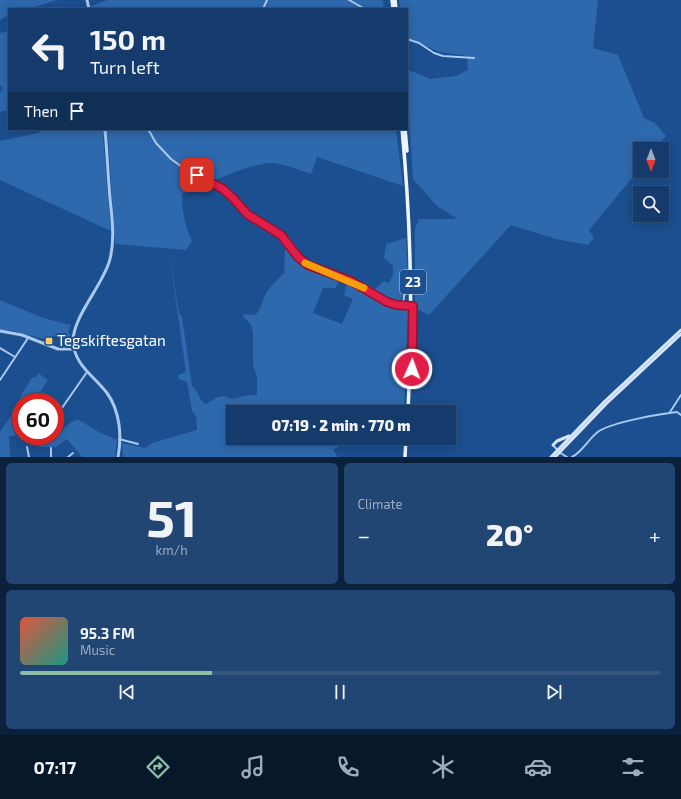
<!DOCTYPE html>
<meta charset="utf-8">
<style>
:root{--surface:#143b6b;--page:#214673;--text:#f1f3f6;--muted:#9dadc1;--line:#33557e;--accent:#8abfa5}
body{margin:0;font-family:"Exo 2",sans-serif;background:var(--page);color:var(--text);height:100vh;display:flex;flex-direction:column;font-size:15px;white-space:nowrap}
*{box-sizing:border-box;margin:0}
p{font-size:13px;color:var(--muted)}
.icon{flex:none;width:22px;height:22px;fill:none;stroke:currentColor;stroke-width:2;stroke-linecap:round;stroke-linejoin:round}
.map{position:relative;height:457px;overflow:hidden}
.panel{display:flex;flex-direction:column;gap:6px;padding:6px;background:#0b203b;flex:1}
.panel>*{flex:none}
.guide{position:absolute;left:8px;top:8px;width:400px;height:122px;border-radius:0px;box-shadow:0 2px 10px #0003,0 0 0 1px var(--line);background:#143b6b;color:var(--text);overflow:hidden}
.needle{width:26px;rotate:180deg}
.fabs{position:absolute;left:633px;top:142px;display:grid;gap:8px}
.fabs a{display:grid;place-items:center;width:36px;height:36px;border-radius:0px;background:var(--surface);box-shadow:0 2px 10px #0003,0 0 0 1px var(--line);font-size:20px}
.speed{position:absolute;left:12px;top:393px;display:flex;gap:8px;font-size:20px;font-weight:700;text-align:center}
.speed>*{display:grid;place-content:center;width:52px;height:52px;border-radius:50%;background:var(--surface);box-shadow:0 2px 10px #0003,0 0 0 1px var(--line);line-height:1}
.speed .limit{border:6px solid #d22;background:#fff;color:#111}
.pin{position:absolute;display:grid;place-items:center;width:34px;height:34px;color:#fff;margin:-17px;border-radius:8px;box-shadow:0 2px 6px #0006}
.me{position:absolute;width:44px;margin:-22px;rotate:2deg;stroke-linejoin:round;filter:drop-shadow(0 0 3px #0008)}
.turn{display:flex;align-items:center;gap:14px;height:84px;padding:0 16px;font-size:18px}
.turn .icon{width:52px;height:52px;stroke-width:2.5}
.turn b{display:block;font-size:28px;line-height:34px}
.then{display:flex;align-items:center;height:38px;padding:0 16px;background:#0003;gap:8px;font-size:15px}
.big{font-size:30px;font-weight:800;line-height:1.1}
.panel .widget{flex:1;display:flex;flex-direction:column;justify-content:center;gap:6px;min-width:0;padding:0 14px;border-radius:6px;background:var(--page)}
.panel .dial{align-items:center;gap:0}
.dial b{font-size:52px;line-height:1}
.song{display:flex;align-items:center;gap:12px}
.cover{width:48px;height:48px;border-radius:6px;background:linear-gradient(135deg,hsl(10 70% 55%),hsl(170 70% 35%))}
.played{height:4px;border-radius:2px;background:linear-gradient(90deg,var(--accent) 30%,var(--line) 30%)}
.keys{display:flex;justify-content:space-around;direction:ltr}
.heat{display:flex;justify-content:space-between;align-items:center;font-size:22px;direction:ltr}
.panel .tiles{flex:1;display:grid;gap:6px;grid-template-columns:1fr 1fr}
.widget:last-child{grid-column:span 2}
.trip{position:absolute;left:226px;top:405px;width:230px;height:40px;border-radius:0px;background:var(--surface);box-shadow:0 2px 10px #0003,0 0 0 1px var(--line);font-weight:800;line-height:40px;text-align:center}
.dock{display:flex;height:64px;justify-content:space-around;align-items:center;background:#08182b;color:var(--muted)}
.dock .icon{width:28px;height:28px}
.dock .selected{color:var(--accent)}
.dock b{font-size:18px;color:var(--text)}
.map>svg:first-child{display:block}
</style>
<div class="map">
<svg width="681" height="457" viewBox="0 0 681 457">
<rect width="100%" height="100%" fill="#1b4f8f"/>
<g fill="#2e69ad">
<path d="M 0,0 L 57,0 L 28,9 L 9,9 L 9,15 L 0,20 Z"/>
<path d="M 107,0 L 383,0 L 384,9 L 91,9 L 91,6 Z"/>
<path d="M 399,0 L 598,0 L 593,48 L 618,55 L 644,118 L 655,123 L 666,136 L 656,149 L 640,149 L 640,168 L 589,230 L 594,238 L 588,245 L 556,239 L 511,225 L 429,315 L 415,308 L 415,228 L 419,219 L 458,219 L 437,206 L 413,179 L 407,79 L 409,70 L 430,79 L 456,76 L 468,70 L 467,56 L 440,52 L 407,38 L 407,9 L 400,9 Z"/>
<path d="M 9,31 L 9,110 L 0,112 L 0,93 L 3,88 L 0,85 L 0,33 Z"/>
<path d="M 45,129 L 396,129 L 403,186 L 317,157 L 311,174 C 299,170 287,165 275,163 C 253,161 205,185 182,194 C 182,210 185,227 192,241 L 186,250 L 116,244 L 115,242 L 108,137 L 103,137 L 111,231 L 0,180 L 0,141 L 38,133 Z"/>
<path d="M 406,238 L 408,276 L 400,302 L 388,300 L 372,292 L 384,281 L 389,283 L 393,274 L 393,266 L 384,258 L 386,244 Z"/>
<path d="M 288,249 C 303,267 318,271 339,279 L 336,288 L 323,288 L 313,313 L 342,324 L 353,299 L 344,295 L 347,282 L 360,288 L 387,304 L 408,309 L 404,412 L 233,412 L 233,438 L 378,438 L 341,445 L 333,450 L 338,457 L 123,457 L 122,443 L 145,448 L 152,443 L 197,430 L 196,416 L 192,411 L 187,382 L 179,379 L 178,375 L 186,372 L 169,252 L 179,313 L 182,317 L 192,386 C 200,392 197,399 206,404 L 218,397 L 224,396 L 232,399 L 245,396 L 257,395 L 257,377 L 253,365 L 253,333 L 251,325 L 243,316 L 244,314 L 255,315 C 261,310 262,302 265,295 C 270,286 277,280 284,273 L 285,250 Z"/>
<path d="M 0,300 L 43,318 L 71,325 L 68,333 L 70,334 L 71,344 L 68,348 L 65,347 L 63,339 L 58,335 L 44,339 L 14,331 L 0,330 Z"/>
<path d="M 38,373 L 48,380 L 34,402 L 21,402 L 21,418 L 14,427 L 15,436 L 9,436 L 10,457 L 0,457 L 0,432 L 19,404 L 20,397 L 32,378 L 36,377 Z"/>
<path d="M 76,420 L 79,420 L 99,432 L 117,440 L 115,457 L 82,457 L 67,439 L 56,447 L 38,447 L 38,436 L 55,436 L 70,423 Z"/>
</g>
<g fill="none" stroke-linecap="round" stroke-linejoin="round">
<g stroke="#a9c9ee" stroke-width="2">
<path d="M 349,0 L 365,9"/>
<path d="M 263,9 L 267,0"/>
<path d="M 407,39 L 419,43 L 434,53 L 443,56 L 474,58"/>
<path d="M 148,129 L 156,143 L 171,159 L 182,167 L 227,192 L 250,218 L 281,235 L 304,262 L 351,281 L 391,304 L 413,306"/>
<path d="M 403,305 L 404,296 L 409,285"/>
<path d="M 0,348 L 15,357"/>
<path d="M 0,380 L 28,338"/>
<path d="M 670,412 L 681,395"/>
<path d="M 55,418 L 87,372"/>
<path d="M 119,439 L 138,444"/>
<path d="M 553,445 L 559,452 L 567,457"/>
<path d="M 27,447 L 29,457"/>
<path d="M 51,448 L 51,457"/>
<path d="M 68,457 L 73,453"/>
<path d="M 572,457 C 583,451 589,438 599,431 C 614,422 659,414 677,412 L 681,415"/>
</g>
<g stroke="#a9c9ee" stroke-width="3">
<path d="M 87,0 L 89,9"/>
<path d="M 105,129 C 107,152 108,175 110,198 C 112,218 115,239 110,259 C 104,284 73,316 73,341 C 74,365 94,376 107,393 C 120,411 122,436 118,457"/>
<path d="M 0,331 L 22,335 L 58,349 L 74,349"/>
</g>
<g stroke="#d6e6fa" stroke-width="3">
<path d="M 553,445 L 557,441 L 569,436"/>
<path d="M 551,457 L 604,402 L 681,330"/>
<path d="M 555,457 L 607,403 L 681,334"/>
</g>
<g stroke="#f0f6ff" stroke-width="3.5">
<path d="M 392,0 L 393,9"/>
<path d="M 395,0 L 396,9"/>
<path d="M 402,129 C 411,223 413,317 408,412"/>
<path d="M 405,129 L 407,151"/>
<path d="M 405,457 L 406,438"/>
</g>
</g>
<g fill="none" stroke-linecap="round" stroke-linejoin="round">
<g stroke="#92132f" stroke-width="10">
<path id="route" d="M 197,175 L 223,189 L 233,198 L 247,214 L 281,235 L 298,257 L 308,265 L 351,281 L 387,302 L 397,305 L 413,306 L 412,369"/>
</g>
<use href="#route" stroke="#e11d48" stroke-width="7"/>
<path stroke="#f59e0b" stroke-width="7" d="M 305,263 L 364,288"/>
</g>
<rect fill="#ffd166" stroke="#1b4f8f" stroke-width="1.5" x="45" y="337" width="8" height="8" rx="2"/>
<g text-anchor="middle" stroke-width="4" stroke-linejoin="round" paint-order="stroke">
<rect fill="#1b4f8f" stroke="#bbcadd" stroke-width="1" x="400" y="270" width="26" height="24" rx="3"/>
<g font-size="14" font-weight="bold" fill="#fff">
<text x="413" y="287">23</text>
</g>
<g font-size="15" fill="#fff" stroke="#1b4f8f" text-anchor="start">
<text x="57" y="346">Tegskiftesgatan</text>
</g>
</g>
</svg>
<div class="fabs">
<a><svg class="needle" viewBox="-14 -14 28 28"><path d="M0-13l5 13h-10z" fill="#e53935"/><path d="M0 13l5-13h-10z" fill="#9dadc1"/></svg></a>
<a><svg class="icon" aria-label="search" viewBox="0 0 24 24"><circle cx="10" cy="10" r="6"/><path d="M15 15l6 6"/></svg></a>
</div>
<div class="speed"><div class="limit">60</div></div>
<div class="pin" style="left:197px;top:175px;background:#d93025"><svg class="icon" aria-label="arrive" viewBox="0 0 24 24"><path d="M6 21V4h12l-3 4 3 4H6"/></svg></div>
<svg class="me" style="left:412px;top:369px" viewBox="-20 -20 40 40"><circle r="17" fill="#e11d48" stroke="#fff" stroke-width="3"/><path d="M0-11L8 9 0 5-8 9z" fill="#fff"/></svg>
<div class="trip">07:19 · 2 min · 770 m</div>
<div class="guide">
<div class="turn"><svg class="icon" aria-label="left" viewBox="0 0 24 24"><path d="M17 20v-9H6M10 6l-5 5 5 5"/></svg><div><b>150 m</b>Turn left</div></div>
<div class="then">Then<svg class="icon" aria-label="arrive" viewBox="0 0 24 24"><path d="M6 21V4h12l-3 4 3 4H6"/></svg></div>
</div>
</div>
<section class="panel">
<div class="tiles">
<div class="widget dial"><b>51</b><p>km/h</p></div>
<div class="widget"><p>Climate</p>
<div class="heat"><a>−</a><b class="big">20°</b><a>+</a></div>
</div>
<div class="widget">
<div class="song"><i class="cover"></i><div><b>95.3 FM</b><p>Music</p></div></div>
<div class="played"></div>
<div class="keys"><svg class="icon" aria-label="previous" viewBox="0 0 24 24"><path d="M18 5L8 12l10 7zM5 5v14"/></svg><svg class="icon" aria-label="pause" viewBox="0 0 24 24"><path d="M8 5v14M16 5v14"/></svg><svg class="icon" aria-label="next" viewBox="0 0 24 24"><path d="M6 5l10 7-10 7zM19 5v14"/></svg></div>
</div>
</div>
</section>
<nav class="dock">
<b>07:17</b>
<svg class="icon selected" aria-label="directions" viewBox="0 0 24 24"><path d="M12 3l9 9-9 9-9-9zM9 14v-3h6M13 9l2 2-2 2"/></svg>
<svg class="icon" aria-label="music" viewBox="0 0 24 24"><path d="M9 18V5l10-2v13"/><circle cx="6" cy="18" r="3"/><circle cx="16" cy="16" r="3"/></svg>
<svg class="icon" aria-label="phone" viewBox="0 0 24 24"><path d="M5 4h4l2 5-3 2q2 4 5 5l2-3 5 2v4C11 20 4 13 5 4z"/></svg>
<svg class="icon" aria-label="climate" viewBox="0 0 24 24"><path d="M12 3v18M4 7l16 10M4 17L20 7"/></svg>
<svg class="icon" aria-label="car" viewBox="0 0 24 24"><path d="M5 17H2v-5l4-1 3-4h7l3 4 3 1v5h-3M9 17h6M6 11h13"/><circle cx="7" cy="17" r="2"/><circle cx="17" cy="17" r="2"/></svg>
<svg class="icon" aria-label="filters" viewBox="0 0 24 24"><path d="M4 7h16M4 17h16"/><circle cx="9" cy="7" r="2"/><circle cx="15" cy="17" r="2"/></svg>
</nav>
